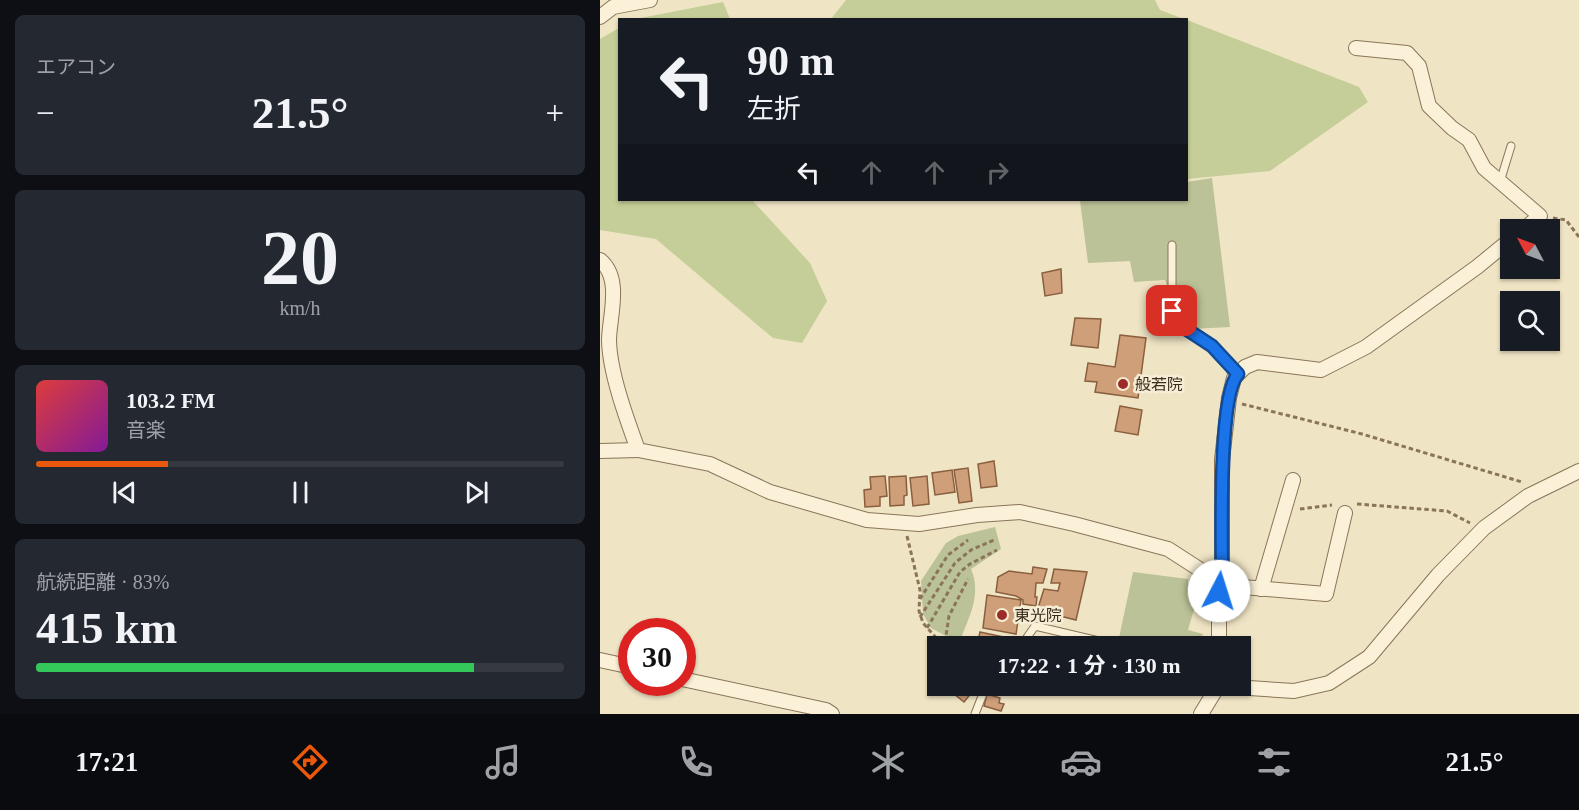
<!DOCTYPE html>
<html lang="ja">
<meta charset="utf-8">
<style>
:root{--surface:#171b24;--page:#242831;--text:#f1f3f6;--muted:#9ea1a6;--line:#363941;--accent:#ea580c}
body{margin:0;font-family:"Times New Roman","Noto Sans JP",serif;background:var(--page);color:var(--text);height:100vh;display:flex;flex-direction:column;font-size:22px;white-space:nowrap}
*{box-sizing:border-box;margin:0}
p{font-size:20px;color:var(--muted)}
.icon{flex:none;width:33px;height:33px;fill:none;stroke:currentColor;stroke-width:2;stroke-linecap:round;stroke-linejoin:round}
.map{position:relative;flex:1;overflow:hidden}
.side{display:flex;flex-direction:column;gap:15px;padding:15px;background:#0d0f14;width:600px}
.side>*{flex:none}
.banner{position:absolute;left:18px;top:18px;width:570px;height:183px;border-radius:0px;box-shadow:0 2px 4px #0004;background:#171b24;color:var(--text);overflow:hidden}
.needle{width:39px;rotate:311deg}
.tools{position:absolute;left:900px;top:219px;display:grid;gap:12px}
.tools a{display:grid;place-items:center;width:60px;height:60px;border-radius:0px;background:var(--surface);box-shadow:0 2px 4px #0004;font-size:30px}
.speed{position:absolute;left:18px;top:618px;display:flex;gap:12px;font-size:30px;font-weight:700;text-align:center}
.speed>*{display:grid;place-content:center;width:78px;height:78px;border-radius:50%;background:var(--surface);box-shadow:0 2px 4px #0004;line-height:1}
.speed .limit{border:9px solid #d22;background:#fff;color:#111}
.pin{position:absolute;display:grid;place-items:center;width:51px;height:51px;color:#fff;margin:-26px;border-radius:12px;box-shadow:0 3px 9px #0006}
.me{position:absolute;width:66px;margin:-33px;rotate:5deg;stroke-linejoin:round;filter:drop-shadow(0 0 4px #0008)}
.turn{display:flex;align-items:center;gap:21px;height:126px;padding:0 30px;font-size:27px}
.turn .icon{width:78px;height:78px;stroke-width:2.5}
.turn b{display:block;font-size:42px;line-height:51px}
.lanes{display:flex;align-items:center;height:57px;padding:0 30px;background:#0003;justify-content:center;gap:30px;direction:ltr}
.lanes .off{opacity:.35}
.big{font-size:45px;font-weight:700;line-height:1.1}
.side .tile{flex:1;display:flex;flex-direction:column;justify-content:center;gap:9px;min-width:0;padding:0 21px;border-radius:9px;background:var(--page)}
.side .dial{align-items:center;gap:0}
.dial b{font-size:78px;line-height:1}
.song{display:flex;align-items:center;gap:18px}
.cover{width:72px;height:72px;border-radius:9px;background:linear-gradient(135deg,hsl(0 70% 55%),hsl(290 70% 35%))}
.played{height:6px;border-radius:3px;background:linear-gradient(90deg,var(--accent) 25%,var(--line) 25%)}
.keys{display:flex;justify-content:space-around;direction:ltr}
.heat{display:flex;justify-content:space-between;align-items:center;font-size:33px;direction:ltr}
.charge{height:9px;border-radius:4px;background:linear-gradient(90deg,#34c759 83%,var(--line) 0)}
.trip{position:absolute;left:327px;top:636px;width:324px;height:60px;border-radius:0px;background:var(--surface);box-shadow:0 2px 4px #0004;font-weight:700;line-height:60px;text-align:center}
.tabs{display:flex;height:96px;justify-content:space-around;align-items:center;background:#090b0e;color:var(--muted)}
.tabs .icon{width:42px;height:42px}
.tabs .active{color:var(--accent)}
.tabs b{font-size:27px;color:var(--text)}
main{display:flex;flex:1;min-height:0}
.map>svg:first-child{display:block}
</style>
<main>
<section class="side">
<div class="tile"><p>エアコン</p>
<div class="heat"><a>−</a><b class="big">21.5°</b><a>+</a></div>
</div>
<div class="tile dial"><b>20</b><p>km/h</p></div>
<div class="tile">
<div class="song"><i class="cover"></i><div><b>103.2 FM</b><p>音楽</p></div></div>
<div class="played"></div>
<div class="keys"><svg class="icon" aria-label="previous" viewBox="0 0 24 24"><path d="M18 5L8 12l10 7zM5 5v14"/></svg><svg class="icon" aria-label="pause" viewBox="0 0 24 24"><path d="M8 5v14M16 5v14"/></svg><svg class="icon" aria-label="next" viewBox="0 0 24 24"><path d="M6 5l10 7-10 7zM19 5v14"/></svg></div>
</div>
<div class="tile"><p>航続距離 · 83%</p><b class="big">415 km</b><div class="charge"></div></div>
</section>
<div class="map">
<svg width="979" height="714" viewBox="0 0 979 714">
<rect width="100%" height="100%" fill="#efe4c4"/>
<g fill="#c5ce98">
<path d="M 246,0 L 555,0 L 560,10 L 584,19 L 231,19 Z"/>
<path d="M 123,2 L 130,19 L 34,19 L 35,19 Z"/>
<path d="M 587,20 L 759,87 L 768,102 L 670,171 L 587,179 Z"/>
<path d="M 19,28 L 20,200 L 152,200 L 210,263 L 227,301 L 202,343 L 173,338 L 56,239 L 0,230 L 0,39 Z"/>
</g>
<g fill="#bcc297">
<path d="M 612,178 L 630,327 L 591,329 L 577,315 L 565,280 L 534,282 L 530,261 L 488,263 L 480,201 L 586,200 L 587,182 Z"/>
<path d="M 395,527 L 401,549 L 371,569 C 382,595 369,617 359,643 L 331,628 L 323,614 L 321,581 L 346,543 L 358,536 Z"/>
<path d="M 533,572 L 588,579 L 589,593 L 597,599 L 588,630 L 603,634 L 599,646 L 586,644 L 585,646 L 555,646 L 519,638 Z"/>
<path d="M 331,641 L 347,646 L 338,646 L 337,669 L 331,667 L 328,653 Z"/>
</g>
<g fill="#ce9f79" stroke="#8a5f3f" stroke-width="1.5">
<path d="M 461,269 L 462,293 L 445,296 L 442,273 Z"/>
<path d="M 475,318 L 501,319 L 498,348 L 471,345 Z"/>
<path d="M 520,335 L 546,338 L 538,398 L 495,392 L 497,382 L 485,381 L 488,363 L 515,367 Z"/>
<path d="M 520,406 L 542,410 L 538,435 L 515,431 Z"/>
<path d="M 394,461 L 397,486 L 381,488 L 378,464 Z"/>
<path d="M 368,468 L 372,501 L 359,503 L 354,470 Z"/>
<path d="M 352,470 L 355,492 L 335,495 L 332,473 Z"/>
<path d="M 285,476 L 287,496 L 280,497 L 280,506 L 265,507 L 264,490 L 271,489 L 270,477 Z"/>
<path d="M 306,476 L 307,495 L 304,496 L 304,505 L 290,506 L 289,477 Z"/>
<path d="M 327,476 L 329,504 L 313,506 L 310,478 Z"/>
<path d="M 433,567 L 447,569 L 443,583 L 436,583 L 435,597 L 437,597 L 436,606 L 423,604 L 423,600 L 416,596 L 396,592 L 398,577 L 409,571 L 432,574 Z"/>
<path d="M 454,569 L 487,572 L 476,620 L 440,611 L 438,608 L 444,589 L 458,591 L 460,583 L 451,583 Z"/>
<path d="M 387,595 L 421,600 L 416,634 L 383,628 Z"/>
<path d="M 380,632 L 404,637 L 402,646 L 377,646 Z"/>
<path d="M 344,686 L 377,686 L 364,702 Z"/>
<path d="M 387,694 L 400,698 L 399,703 L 404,704 L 401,711 L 384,706 Z"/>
</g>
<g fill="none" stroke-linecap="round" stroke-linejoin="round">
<g stroke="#8a755a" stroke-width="9">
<g id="lane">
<path d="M 900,182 L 911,146"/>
<path d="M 572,245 L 572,311 L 580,325 L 612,346 L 638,373"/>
<path d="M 421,646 L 435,626 L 520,646"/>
<path d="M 375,714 L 386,686"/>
</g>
</g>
<g stroke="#8a755a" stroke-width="16">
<g id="street">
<path d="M 0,17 L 13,7 L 50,0"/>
<path d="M 756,48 L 807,53 L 819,66 L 829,106 L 852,128 L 869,140 L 884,168 L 940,216 L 923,230"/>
<path d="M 0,260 C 22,278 10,314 9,339 C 9,371 27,420 38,450 L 110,464 L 170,492 L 267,520 L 319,524 L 377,515 L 420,512 L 474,524 L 568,549 L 599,569 L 619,591"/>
<path d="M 0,451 L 38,450"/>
<path d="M 620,585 L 726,594 L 745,513"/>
<path d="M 661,589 L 693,480"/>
<path d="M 619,646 L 619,591 L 622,576 L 622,460 L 629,398 L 634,378 L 645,367 L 657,362 L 721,370 L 766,347 L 877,267 L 910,240"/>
<path d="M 0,660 L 32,667"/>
<path d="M 82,679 L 226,710 L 232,714"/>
<path d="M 619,686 L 694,691 L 729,683 L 769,657 L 838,575 L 884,528 L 928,496 L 979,471"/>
<path d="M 601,714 L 618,686"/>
</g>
</g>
<g stroke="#8a755a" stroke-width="3" stroke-dasharray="4.5 3" stroke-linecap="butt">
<path d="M 953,218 L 966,220 L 979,237"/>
<path d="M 642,404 L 762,434 L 922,482"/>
<path d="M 757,504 L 847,511 L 870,523"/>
<path d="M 700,509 L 732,505"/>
<path d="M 307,536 L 320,590 L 319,611 L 323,623 L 338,640 L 358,646"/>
<path d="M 320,599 L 348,555 L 368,540"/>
<path d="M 320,617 L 355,563 L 371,550 L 394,540"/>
<path d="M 327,628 L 360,572 L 370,564 L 397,550"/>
<path d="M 345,642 L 349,616 L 368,579"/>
</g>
<use href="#lane" stroke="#faf1d8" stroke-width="7"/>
<use href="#street" stroke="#faf1d8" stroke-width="14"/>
</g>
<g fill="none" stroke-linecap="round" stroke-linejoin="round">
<g stroke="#114b97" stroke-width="15">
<path id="route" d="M 572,311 L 580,325 L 612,346 L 638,374 C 618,395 622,540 622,576 L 619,591"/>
</g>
<use href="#route" stroke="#1a73e8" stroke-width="10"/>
</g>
<g fill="#9b2c29" stroke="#f6eed4" stroke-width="2">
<circle cx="523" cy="384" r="6"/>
<circle cx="402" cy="615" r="6"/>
</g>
<g text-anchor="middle" stroke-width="5" stroke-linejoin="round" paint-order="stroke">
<g font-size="16" fill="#3a2d1e" stroke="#f6eed4" text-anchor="start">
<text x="535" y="390">般若院</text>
<text x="414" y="621">東光院</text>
</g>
</g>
</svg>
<div class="tools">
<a><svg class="needle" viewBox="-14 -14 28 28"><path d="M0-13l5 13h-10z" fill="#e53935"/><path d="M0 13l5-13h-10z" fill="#9ea1a6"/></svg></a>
<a><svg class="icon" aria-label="search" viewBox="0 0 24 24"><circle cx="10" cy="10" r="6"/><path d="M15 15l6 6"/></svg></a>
</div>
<div class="speed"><div class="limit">30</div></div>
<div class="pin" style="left:572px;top:311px;background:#d93025"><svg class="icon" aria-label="arrive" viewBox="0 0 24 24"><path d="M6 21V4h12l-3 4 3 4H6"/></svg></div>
<svg class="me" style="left:619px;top:591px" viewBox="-20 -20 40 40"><circle r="19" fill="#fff"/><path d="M0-13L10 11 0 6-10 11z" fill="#1a73e8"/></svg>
<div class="trip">17:22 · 1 分 · 130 m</div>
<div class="banner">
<div class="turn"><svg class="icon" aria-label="left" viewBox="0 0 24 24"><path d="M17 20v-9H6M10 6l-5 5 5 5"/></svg><div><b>90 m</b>左折</div></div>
<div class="lanes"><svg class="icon" aria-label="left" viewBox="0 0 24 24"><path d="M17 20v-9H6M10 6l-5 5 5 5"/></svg><svg class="icon off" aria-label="ahead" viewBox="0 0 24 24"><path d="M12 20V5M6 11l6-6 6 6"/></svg><svg class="icon off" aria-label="ahead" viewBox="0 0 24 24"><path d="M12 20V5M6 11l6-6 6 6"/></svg><svg class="icon off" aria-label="right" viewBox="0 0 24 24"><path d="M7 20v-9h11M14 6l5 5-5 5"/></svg></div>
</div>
</div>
</main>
<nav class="tabs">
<b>17:21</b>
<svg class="icon active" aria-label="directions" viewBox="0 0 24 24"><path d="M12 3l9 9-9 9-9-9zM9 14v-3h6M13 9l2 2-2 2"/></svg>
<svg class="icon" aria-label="music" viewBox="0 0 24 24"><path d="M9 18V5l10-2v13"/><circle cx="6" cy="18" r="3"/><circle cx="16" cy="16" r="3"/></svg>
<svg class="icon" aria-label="phone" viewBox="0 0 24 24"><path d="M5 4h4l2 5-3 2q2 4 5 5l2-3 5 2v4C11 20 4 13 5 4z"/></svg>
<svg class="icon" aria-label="climate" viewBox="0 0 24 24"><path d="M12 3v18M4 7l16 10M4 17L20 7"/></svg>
<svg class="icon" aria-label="car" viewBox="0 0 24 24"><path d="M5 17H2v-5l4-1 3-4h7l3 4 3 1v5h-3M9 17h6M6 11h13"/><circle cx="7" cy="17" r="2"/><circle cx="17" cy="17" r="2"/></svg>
<svg class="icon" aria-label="filters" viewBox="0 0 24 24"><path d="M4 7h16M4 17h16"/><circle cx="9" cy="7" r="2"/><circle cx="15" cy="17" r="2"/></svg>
<b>21.5°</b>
</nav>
